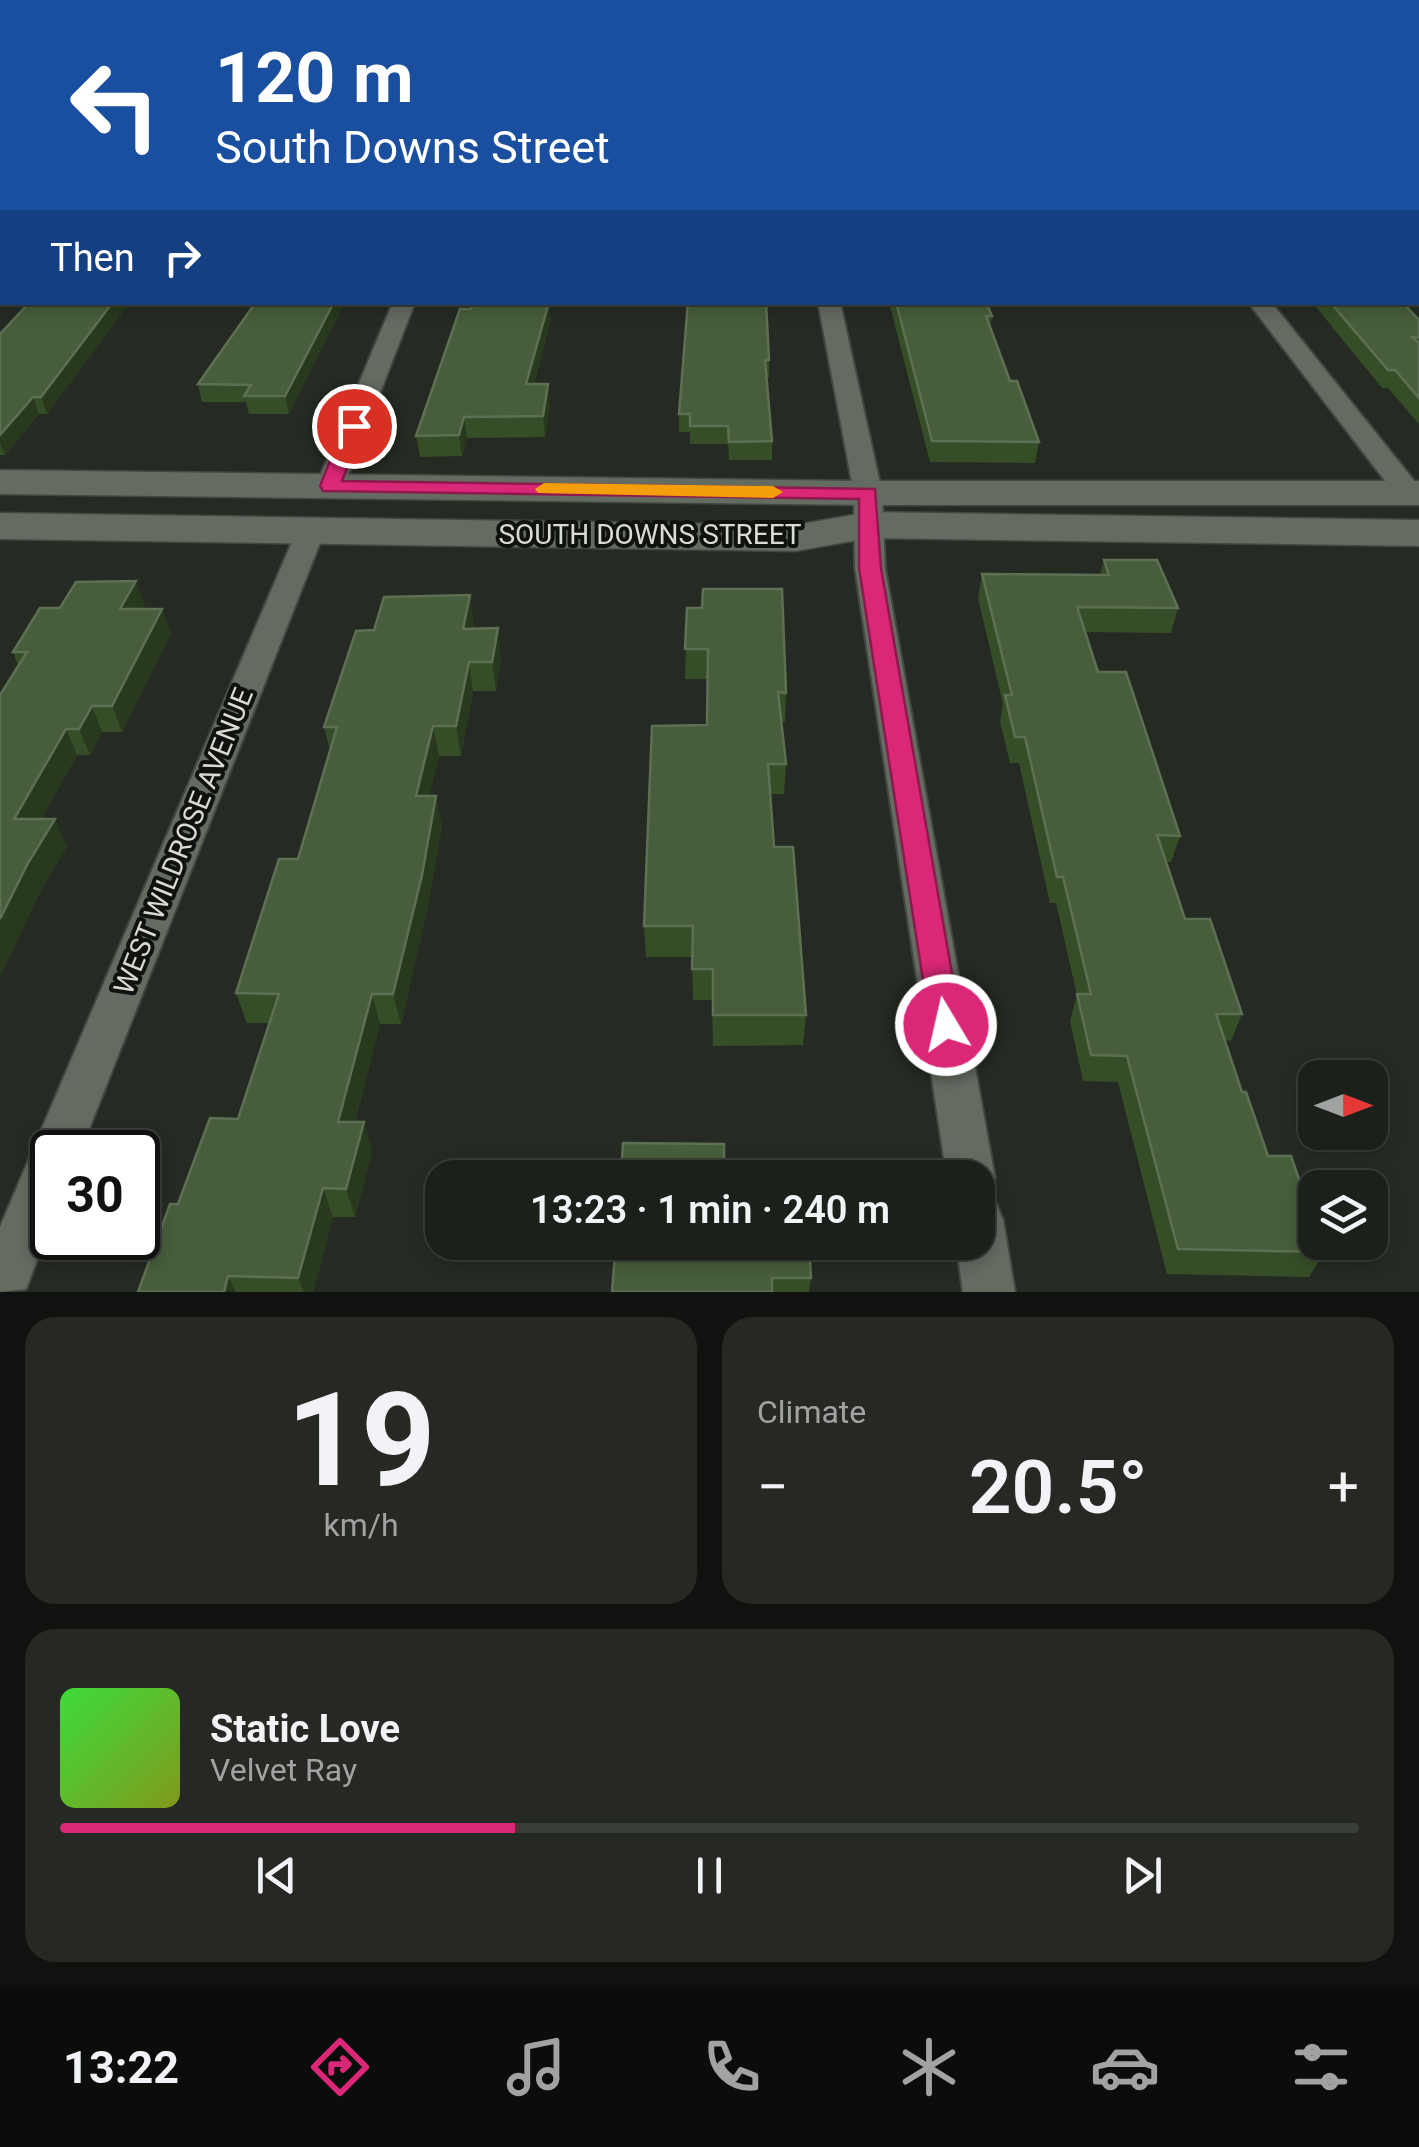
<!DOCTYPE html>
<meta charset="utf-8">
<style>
:root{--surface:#1c201a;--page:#252823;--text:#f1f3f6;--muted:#a0a3a2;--line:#3a3e39;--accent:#db2777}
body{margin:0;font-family:Roboto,sans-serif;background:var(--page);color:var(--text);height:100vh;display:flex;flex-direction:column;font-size:38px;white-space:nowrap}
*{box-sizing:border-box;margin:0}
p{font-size:32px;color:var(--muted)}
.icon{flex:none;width:55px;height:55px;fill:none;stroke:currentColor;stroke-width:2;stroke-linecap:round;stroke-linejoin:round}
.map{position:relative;height:1292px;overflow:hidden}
.side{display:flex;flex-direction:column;gap:25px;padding:25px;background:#0f120e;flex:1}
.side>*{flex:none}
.top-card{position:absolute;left:0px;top:0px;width:1420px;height:305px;box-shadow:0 5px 15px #0003,0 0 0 2px var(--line);background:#1a4fa0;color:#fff;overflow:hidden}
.needle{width:65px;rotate:90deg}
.controls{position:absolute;left:1298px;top:1060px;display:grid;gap:20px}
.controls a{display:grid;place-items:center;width:90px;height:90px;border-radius:20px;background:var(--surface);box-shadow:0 5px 15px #0003,0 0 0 2px var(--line);font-size:50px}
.speed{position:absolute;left:30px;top:1130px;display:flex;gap:20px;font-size:50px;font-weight:700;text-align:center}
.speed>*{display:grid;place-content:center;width:130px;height:130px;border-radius:50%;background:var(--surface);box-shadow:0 5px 15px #0003,0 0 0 2px var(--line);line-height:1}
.speed .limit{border:5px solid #111;border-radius:15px;background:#fff;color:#111}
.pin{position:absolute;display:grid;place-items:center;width:85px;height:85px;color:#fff;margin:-42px;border:5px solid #fff;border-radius:50%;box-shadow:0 2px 10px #0007}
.me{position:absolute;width:110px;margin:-55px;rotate:351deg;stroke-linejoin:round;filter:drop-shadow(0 0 8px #0008)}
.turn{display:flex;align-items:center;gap:35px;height:210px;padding:0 50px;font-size:45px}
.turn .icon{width:130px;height:130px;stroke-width:2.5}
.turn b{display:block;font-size:70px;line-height:85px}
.then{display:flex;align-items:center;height:95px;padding:0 50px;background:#0003;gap:20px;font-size:38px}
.big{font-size:75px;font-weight:600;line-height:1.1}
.side .card{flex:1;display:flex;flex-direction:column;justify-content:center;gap:15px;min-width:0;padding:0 35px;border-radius:30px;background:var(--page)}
.side .dial{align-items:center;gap:0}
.dial b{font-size:130px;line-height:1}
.song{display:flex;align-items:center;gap:30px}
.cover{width:120px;height:120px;border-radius:15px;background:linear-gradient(135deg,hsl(120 70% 55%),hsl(70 70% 35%))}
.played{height:10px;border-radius:5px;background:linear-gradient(90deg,var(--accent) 35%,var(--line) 35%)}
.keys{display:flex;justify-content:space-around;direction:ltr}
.heat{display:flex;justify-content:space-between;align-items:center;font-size:55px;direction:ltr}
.side .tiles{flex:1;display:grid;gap:25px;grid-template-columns:1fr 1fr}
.card:last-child{grid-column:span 2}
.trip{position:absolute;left:425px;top:1160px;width:570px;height:100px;border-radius:30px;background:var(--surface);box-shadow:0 5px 15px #0003,0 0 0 2px var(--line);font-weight:600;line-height:100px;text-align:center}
.tab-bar{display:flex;height:160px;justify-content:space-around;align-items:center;background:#0b0d0a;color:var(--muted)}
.tab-bar .icon{width:70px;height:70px}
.tab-bar .selected{color:var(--accent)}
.tab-bar b{font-size:45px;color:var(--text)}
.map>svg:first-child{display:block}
</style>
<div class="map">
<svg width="1419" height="1292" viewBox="0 0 1419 1292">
<rect width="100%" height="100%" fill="#252b22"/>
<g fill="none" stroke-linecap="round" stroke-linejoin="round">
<g stroke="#424740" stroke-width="4">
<g id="minor">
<path d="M 770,0 L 782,0 L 783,2 L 771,2 Z"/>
<path d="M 393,302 L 415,302 L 344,486 L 340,492 L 320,492 L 316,486 Z"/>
<path d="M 818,302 L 840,302 L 882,493 L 885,568 L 995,1178 L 988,1194 L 981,1197 L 996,1203 L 1003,1220 L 1015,1292 L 963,1292 L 956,1242 L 978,1242 L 978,1178 L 947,1178 L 855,568 L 854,493 Z"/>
<path d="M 1248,302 L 1271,302 L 1419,487 L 1419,499 L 1399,499 Z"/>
<path d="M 311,521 L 321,524 L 325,530 L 80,1152 L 52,1152 L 52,1221 L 26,1289 L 0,1292 L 0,1227 L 297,530 L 301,524 Z"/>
</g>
</g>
<g stroke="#424740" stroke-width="3">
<g id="secondary">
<path d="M 0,470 L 868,481 L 1419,481 L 1419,505 L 868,505 L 0,494 Z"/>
<path d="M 869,512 L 1419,520 L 1419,546 L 869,538 L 796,551 L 0,539 L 0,513 L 796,525 Z"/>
</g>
</g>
<use href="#minor" fill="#646b61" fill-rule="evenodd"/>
<use href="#secondary" fill="#646b61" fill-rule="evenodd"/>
</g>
<g fill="#364e28">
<path d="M 30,302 L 130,302 L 47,414 L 39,414 L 5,455 L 0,455 L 0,334 Z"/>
<path d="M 345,302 L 289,414 L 249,414 L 246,402 L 202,402 L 198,384 Z"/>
<path d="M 688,302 L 769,360 L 769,378 L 766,377 L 772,441 L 772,460 L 729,460 L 728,444 L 690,444 L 690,432 L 679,432 L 679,414 Z"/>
<path d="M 889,302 L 986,302 L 992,316 L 990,328 L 1010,381 L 1039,442 L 1035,463 L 930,462 Z"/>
<path d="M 1312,302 L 1402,302 L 1419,320 L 1419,424 L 1388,388 L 1382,388 Z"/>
<path d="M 551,318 L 534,384 L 550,404 L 545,437 L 467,438 L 462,456 L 420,457 L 416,436 Z"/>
<path d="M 1104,560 L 1178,608 L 1171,633 L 1085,632 L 1098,672 L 1180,836 L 1171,862 L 1166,862 L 1185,919 L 1242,1014 L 1231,1041 L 1225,1040 L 1242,1092 L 1268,1156 L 1324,1252 L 1309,1277 L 1167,1274 L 1118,1082 L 1083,1081 L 1070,1021 L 1077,995 L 1056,903 L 1050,903 L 1019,763 L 1010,763 L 1000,721 L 1003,704 L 978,598 L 982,574 L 1100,575 Z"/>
<path d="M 145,606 L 143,609 L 162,609 L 171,634 L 122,732 L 102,732 L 90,755 L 77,755 L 41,819 L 67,846 L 41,890 L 0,976 L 0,695 L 18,665 L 13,652 Z"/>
<path d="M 687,608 L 786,693 L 785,722 L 781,722 L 786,764 L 784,794 L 770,794 L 774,847 L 806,1015 L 803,1045 L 713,1046 L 712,1000 L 693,1000 L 692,957 L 646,957 L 644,926 L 707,725 L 708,679 L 685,679 Z"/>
<path d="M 474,624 L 473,629 L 501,657 L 496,691 L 473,691 L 461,756 L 439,756 L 429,796 L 442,825 L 428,905 L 401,1024 L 380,1024 L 355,1122 L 364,1122 L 372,1152 L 355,1217 L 333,1217 L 313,1292 L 138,1292 L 178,1204 L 238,1119 L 269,1023 L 247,1023 L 236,993 L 298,859 L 330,751 L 324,727 Z"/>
<path d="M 616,1242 L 811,1278 L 809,1292 L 612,1292 Z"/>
</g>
<g fill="#28391e">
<path d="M 2,217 L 2,236 L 0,239 L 0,219 Z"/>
<path d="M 113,302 L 130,302 L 47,414 L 41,397 Z"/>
<path d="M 334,302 L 345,302 L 289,414 L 285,396 Z"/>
<path d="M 549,302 L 551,318 L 528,405 L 526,384 Z"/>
<path d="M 548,384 L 550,404 L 545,437 L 543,416 Z"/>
<path d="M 33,397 L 39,414 L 5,455 L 0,443 L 0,435 Z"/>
<path d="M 464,417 L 467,438 L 462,456 L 459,435 Z"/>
<path d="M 136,581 L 145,606 L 129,635 L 120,609 Z"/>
<path d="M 470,595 L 474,624 L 467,658 L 463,629 Z"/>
<path d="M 162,609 L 171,634 L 122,732 L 112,706 Z"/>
<path d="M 498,628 L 501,657 L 496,691 L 492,662 Z"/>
<path d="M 469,662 L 473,691 L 461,756 L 456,726 Z"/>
<path d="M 92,706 L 102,732 L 90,755 L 79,729 Z"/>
<path d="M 433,726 L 439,756 L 422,826 L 416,796 Z"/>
<path d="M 66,729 L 77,755 L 27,845 L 14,819 Z"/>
<path d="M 436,796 L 442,825 L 428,905 L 401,1024 L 393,994 Z"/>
<path d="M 55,819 L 67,846 L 41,890 L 0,976 L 0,919 L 28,863 Z"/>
<path d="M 372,994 L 380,1024 L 347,1151 L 338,1122 Z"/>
<path d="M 364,1122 L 372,1152 L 355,1217 L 346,1189 Z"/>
<path d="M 323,1188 L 333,1217 L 313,1292 L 304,1292 L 298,1278 Z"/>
<path d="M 228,1276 L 236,1292 L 224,1292 Z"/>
</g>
<g fill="#475d3b" stroke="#5e7053" stroke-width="2.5">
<path d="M 1,0 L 462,0 L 460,2 L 2,2 L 2,57 L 0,57 Z"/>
<path d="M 553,0 L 748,0 L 748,1 L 742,1 L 742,2 L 552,2 Z"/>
<path d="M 813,0 L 1419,0 L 1418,15 L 1419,15 L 1419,195 L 1418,194 L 1418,2 L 814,2 Z"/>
<path d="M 2,66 L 2,217 L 0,219 L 0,76 Z"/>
<path d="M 30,302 L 113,302 L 41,397 L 33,397 L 0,435 L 0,334 Z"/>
<path d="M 256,302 L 334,302 L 285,396 L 244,396 L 251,385 L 198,384 Z"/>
<path d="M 473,302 L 549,302 L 526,384 L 548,384 L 543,416 L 464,417 L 459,435 L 416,436 L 460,309 L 471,309 Z"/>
<path d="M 688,302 L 766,302 L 769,360 L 765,360 L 772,441 L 729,442 L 728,426 L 690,426 L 690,414 L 679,414 Z"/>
<path d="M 896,302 L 986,302 L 992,316 L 986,316 L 1010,381 L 1017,381 L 1039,442 L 932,441 Z"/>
<path d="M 1330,302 L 1402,302 L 1419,320 L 1419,337 L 1412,337 L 1419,343 L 1419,398 L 1395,370 L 1388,370 Z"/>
<path d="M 1104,560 L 1157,560 L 1178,608 L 1077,607 L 1098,672 L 1126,672 L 1180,836 L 1157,835 L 1185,919 L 1210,919 L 1242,1014 L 1216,1014 L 1242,1092 L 1246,1092 L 1268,1156 L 1291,1156 L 1315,1225 L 1315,1242 L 1321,1242 L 1324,1252 L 1178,1249 L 1127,1056 L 1091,1055 L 1077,994 L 1091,994 L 1063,877 L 1057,877 L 1025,737 L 1015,737 L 1005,695 L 1012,695 L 982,574 L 1109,575 Z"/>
<path d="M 136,581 L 120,609 L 162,609 L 112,706 L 92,706 L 79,729 L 66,729 L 14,819 L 55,819 L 28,863 L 0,919 L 0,695 L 27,652 L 13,652 L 40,608 L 60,608 L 76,582 Z"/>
<path d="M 703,589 L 782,589 L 786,693 L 778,692 L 786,764 L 768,764 L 774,847 L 793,847 L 806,1015 L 713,1015 L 713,969 L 692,969 L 693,926 L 644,926 L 652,726 L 707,725 L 708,649 L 685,649 L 687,608 L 702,608 Z"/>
<path d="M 470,595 L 463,629 L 498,628 L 492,662 L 469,662 L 456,726 L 433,726 L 416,796 L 436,796 L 422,875 L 393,994 L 372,994 L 338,1122 L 364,1122 L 346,1189 L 323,1188 L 298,1278 L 228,1276 L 224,1292 L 138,1292 L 170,1204 L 178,1204 L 210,1118 L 238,1119 L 279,994 L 236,993 L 279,859 L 298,859 L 337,727 L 324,727 L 356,631 L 374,630 L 384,597 Z"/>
<path d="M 623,1143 L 724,1144 L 724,1178 L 621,1178 Z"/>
<path d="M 616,1242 L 809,1242 L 811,1278 L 772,1278 L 772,1292 L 612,1292 Z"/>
</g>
<path fill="#db2777" stroke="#8e194d" stroke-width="2.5" d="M 354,421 L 363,426 L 342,481 L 875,489 L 881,568 L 961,1025 L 956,1035 L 946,1038 L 935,1035 L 930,1025 L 859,568 L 859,499 L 323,491 L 320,486 L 344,426 Z"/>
<path fill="#f59e0b" d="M 544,483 L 773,486 L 783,492 L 773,498 L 538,493 L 535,489 Z"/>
<g text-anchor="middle" stroke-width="8" stroke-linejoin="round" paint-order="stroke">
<g font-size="28" fill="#d7dad5" stroke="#10120f">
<text x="650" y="544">SOUTH DOWNS STREET</text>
<text transform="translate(183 841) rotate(-68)" y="10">WEST WILDROSE AVENUE</text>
</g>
</g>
</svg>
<div class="controls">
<a><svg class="needle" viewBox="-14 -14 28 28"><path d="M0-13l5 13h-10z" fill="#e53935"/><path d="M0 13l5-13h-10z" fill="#a0a3a2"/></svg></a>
<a><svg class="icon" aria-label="layers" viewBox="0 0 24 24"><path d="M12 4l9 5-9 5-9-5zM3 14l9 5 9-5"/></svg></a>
</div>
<div class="speed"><div class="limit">30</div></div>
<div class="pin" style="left:354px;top:426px;background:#d93025"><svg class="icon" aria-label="arrive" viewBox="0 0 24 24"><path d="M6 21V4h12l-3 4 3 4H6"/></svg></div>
<svg class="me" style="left:946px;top:1025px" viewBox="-20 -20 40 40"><circle r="17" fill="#db2777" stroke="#fff" stroke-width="3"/><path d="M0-11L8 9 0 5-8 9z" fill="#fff"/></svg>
<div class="trip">13:23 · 1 min · 240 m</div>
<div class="top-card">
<div class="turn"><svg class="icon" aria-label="left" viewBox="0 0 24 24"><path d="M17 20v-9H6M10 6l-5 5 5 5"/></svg><div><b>120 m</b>South Downs Street</div></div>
<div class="then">Then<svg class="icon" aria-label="right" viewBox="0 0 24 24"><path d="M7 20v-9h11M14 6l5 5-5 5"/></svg></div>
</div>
</div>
<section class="side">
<div class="tiles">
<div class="card dial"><b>19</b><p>km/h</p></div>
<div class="card"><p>Climate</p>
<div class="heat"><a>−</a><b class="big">20.5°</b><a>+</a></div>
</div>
<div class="card">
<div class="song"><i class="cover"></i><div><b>Static Love</b><p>Velvet Ray</p></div></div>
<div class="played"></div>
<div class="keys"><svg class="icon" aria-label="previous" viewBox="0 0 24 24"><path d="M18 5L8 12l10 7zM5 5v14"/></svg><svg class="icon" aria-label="pause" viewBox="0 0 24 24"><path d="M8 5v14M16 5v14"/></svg><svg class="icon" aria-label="next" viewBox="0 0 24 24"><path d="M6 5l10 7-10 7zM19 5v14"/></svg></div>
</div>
</div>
</section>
<nav class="tab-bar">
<b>13:22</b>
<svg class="icon selected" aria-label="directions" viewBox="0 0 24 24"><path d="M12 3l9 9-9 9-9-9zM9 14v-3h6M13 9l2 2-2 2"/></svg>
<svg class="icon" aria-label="music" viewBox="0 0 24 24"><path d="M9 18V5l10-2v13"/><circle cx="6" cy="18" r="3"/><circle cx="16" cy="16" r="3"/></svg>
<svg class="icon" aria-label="phone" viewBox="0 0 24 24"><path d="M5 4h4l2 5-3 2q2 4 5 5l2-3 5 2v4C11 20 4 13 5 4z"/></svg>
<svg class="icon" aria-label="climate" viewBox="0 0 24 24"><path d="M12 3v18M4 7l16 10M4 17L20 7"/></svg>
<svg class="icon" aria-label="car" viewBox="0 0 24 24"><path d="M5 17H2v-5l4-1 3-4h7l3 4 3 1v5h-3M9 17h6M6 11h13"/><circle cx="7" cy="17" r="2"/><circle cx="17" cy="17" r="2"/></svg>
<svg class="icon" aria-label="filters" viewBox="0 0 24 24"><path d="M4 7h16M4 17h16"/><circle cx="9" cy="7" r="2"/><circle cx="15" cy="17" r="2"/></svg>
</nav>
